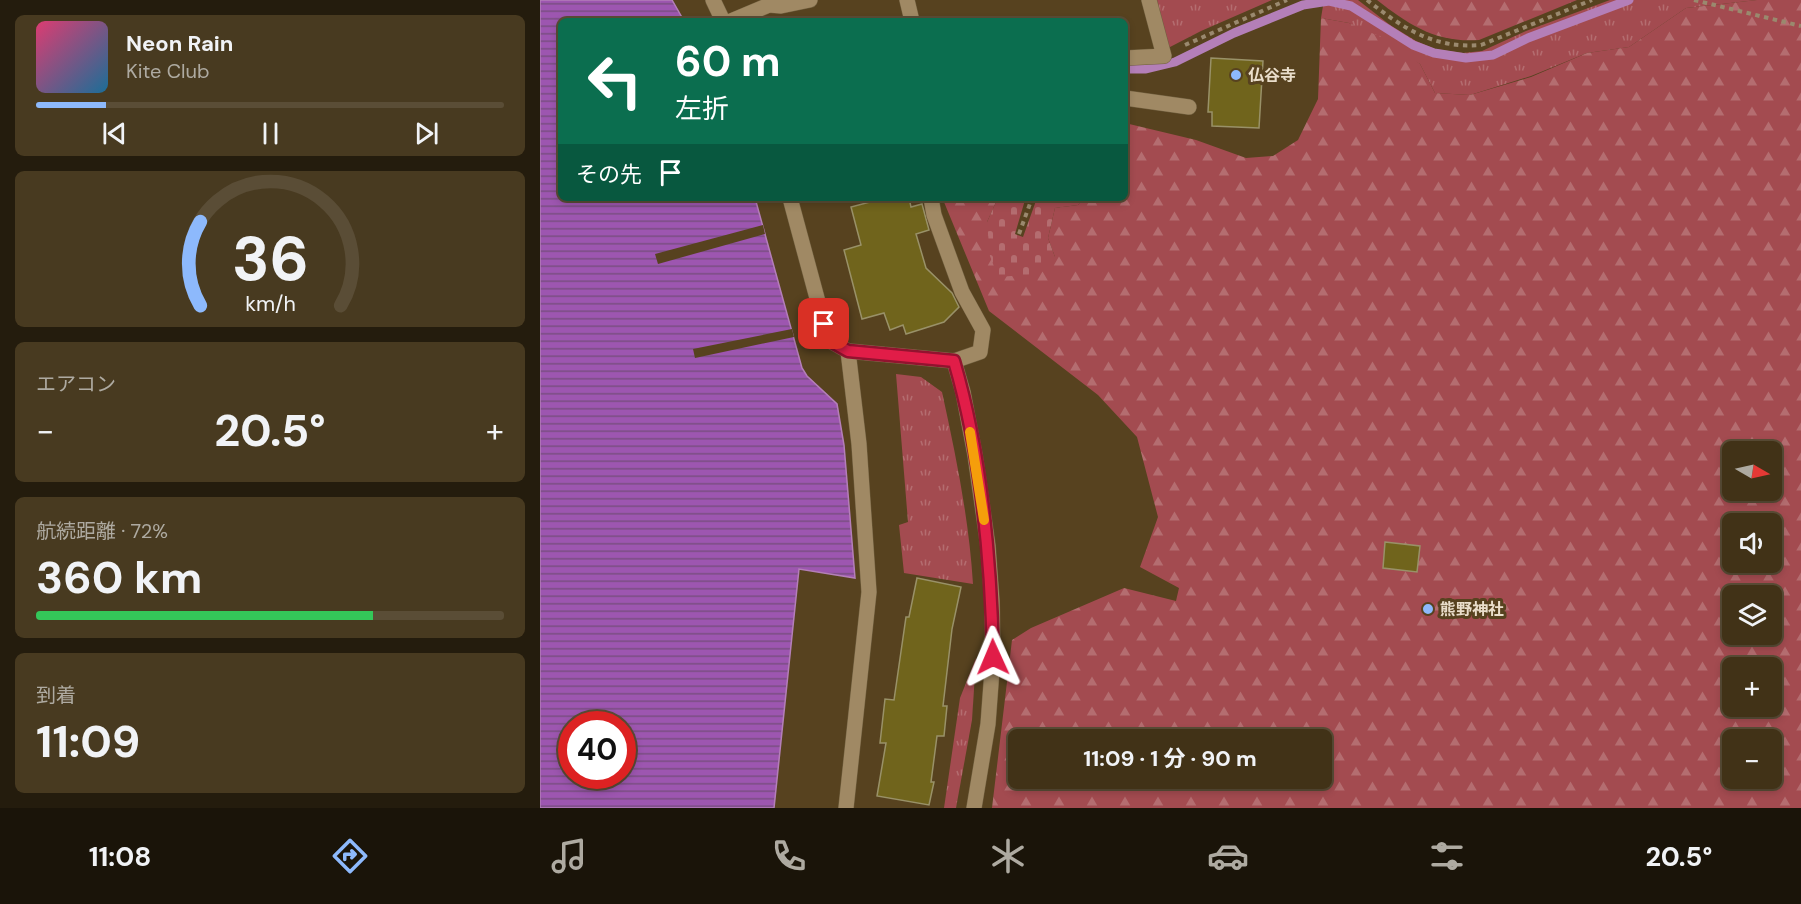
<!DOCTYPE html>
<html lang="ja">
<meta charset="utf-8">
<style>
:root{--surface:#413217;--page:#483a20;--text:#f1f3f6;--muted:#aeaaa1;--line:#5a4d36;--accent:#8db9fc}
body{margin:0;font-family:"DM Sans","Noto Sans JP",sans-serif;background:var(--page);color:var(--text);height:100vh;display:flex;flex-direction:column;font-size:22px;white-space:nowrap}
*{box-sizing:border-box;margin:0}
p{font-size:20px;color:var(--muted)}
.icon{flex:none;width:33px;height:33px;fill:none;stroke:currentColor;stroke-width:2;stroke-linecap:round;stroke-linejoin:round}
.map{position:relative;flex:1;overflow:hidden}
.sheet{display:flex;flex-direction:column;gap:15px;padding:15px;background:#241c0d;width:540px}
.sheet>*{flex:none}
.guide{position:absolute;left:18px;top:18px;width:570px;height:183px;border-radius:9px;box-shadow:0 3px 9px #0003,0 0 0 2px var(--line);background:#0b6e4f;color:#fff;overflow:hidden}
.needle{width:39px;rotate:99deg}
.tools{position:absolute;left:1182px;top:441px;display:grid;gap:12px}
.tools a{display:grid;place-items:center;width:60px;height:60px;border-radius:9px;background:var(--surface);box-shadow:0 3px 9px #0003,0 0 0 2px var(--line);font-size:30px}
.speed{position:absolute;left:18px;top:711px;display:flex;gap:12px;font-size:30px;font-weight:700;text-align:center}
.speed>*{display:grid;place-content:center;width:78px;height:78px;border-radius:50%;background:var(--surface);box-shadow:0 3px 9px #0003,0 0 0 2px var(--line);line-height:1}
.speed .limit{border:9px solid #d22;background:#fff;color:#111}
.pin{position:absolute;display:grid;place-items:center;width:51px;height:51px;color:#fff;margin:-26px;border-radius:12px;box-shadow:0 3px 9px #0006}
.me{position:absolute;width:66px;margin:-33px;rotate:359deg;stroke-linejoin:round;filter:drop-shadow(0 0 4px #0008)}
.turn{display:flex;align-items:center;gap:21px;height:126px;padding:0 18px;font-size:27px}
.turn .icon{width:78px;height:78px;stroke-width:2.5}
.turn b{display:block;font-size:42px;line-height:51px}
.then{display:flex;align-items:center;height:57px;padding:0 18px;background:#0003;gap:12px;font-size:22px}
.big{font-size:45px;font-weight:700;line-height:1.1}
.sheet .tile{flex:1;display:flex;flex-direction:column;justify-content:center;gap:9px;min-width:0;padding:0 21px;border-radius:9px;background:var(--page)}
.sheet .dial{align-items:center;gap:0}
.dial svg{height:156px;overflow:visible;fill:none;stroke:var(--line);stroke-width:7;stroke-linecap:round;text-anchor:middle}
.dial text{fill:var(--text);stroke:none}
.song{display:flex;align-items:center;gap:18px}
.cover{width:72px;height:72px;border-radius:9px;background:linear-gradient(135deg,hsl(340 70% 55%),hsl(200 70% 35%))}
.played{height:6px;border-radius:3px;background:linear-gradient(90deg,var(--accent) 15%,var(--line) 15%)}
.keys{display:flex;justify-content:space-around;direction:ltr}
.heat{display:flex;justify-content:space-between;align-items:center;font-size:33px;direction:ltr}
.charge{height:9px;border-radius:4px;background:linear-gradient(90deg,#34c759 72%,var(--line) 0)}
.trip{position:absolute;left:468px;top:729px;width:324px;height:60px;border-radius:9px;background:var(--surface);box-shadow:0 3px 9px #0003,0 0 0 2px var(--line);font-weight:700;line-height:60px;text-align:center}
.tabs{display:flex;height:96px;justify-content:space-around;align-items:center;background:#1a1409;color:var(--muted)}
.tabs .icon{width:42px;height:42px}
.tabs .selected{color:var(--accent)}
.tabs b{font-size:27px;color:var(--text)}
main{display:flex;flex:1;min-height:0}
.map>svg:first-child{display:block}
</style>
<main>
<section class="sheet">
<div class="tile">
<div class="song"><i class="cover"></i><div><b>Neon Rain</b><p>Kite Club</p></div></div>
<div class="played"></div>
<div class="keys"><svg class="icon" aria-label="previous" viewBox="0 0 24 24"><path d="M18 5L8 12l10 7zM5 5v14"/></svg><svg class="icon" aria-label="pause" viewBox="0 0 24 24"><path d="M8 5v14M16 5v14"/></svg><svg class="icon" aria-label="next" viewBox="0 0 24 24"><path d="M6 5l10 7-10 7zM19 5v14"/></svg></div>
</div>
<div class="tile dial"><svg viewBox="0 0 100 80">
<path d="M14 69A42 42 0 1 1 86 69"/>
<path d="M14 69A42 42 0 0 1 14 26" stroke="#8db9fc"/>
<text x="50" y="56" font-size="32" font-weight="700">36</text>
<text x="50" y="72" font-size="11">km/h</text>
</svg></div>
<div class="tile"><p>エアコン</p>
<div class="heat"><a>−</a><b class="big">20.5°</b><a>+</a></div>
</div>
<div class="tile"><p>航続距離 · 72%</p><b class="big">360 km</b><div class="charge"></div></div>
<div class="tile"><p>到着</p><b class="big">11:09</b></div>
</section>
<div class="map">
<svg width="1261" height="808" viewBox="0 0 1261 808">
<defs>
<pattern id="grass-tufts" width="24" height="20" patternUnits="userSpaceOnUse" patternTransform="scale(1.5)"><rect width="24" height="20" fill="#a34b50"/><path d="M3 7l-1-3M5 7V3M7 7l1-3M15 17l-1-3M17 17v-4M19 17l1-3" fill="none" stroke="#b46d70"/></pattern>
<pattern id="forest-firs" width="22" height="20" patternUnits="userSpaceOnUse" patternTransform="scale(1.5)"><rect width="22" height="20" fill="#a34b50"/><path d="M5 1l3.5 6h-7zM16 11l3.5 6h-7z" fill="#b46d70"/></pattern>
<pattern id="cemetery-stones" width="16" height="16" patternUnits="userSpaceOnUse" patternTransform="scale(1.5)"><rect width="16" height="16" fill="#a34b50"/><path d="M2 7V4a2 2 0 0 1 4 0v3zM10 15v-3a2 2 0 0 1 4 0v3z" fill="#b46d70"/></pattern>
<pattern id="water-rules" width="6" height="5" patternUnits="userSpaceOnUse" patternTransform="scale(1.5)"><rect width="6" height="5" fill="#9d56b0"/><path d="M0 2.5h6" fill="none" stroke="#7a4e82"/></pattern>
</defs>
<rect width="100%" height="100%" fill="#57421f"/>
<g fill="url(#grass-tufts)">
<path d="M 614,0 L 732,0 L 661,31 L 630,47 L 626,45 Z"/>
<path d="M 784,0 L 818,0 L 850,25 L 876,41 L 895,49 L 923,53 L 942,51 L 986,31 L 1070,0 L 1217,0 L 1146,8 L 1089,47 L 1047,53 L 991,76 L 930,95 L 895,93 L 880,64 L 809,23 L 781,18 Z"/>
<path d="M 356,374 L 381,377 L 402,392 C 416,456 429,519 433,584 L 364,573 L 359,525 L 368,522 Z"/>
<path d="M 436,658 L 432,720 L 416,808 L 404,808 L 420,698 Z"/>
</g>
<g fill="url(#forest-firs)" fill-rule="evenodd">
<path d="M 837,0 L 1037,0 L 939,40 C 896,43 869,25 837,0 Z"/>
<path d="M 1217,0 L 1261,0 L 1261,808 L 452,808 L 472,640 L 491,628 L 584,588 L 636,601 L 639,588 L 600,567 L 618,517 L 597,437 L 558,395 L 449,311 L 404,202 L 408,198 L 486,198 L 485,200 L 456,202 L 447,222 L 515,257 L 508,238 L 515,208 L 538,205 L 544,198 L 585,198 L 585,123 L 656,140 L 706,158 L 733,156 L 758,140 L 778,99 L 781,18 L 809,23 L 850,41 L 880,64 L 895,93 L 930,95 L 991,77 L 1047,53 L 1089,47 L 1146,8 ZM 1192,452 L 1232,452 L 1232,490 L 1192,490 ZM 1192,524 L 1232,524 L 1232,562 L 1192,562 ZM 1192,596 L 1232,596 L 1232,634 L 1192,634 ZM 1192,668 L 1232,668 L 1232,706 L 1192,706 ZM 478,740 L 782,740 L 782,778 L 478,778 ZM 1192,740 L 1232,740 L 1232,778 L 1192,778 Z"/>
</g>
<path fill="url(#cemetery-stones)" d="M 497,198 L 544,198 L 538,205 L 515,208 L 508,238 L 515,257 L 500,274 L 458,277 L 450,256 L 447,222 L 456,202 L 485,200 L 475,234 L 483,237 Z"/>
<path fill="url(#water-rules)" stroke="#b47fb8" stroke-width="1.5" fill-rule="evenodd" d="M 0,0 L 132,0 L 144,21 L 21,21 L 21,198 L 215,198 L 262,368 L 267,376 L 297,404 L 304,445 L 315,578 L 259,569 L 234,808 L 0,808 ZM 32,724 L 82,724 L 82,776 L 32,776 Z"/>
<g fill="#57421f">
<path d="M 223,225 L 225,234 L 118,264 L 115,254 Z"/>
<path d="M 252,329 L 254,337 L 155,358 L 153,349 Z"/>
</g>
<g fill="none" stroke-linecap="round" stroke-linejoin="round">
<path stroke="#b47fb8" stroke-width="9" d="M 585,69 L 606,69 L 635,62 L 694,33 L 763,5 L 789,1 L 811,6 L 873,45 L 894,53 L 926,58 L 953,55 L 988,38 L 1089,0"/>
</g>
<g fill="#70641c" stroke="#999168" stroke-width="1.5">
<path d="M 671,58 L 723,61 L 719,128 L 672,126 L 672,112 L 668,112 Z"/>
<path d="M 345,198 L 369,198 L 371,207 L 382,204 L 389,230 L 376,234 L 386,268 L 412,293 L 419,307 L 404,322 L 366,334 L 363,325 L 350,330 L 344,313 L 322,319 L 304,250 L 321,245 L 311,207 Z"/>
<path d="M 845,542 L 880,546 L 877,572 L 843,568 Z"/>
<path d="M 377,578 L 421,587 L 412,629 L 403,706 L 407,706 L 404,736 L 397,736 L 391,782 L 394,782 L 389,805 L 337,796 L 346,743 L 340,743 L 345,699 L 354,700 L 366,617 L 369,617 Z"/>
</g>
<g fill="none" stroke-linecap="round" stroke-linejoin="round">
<g stroke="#705f3f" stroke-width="16">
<g id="lane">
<path d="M 191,21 L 229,5 L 241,6 L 270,0"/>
<path d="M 585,58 L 624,56 L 609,0"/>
<path d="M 585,98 L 649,107"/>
<path d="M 306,808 L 329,592 L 319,444 L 308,351"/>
</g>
</g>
<g stroke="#705f3f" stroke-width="16">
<g id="street">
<path d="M 173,0 L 183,21"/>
<path d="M 367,0 L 372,21"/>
<path d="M 250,198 L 284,324 L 292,342 L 308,351 L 414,361 L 440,352 L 443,330 L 422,292 L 394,215 L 391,198"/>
</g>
</g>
<g stroke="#705f3f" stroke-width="16">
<path id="secondary" d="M 414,361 L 423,392 L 435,455 L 448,546 L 452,601 L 453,657 L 448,724 L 434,808"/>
</g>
<g stroke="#9a896e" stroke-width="4" stroke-dasharray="4.5 4.5" stroke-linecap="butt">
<path d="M 827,0 C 863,28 893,49 941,45 L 1052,0"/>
<path d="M 1154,0 L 1261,26"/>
<path d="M 645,45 L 747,0"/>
<path d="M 479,234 L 492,198"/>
</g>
<use href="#lane" stroke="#a08964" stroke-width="15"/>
<use href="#street" stroke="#a08964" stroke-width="15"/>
<use href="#secondary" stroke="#a08964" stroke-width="15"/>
</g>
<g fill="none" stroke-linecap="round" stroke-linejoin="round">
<g stroke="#92132f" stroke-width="15">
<path id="route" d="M 284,324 L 292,342 L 308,351 L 414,361 C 442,456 451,558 453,657"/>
</g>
<use href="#route" stroke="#e11d48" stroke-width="10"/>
<path stroke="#f59e0b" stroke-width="10" d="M 430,432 L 444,520"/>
</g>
<g fill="#8db9fc" stroke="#57421f" stroke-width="2">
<circle cx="696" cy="75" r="6"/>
<circle cx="888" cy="609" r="6"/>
</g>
<g text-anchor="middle" stroke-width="6" stroke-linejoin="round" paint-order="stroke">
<g font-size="16" font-weight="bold" fill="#eadecb" stroke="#57421f" text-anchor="start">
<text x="708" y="81">仏谷寺</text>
<text x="900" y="615">熊野神社</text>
</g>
</g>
</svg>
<div class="tools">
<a><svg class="needle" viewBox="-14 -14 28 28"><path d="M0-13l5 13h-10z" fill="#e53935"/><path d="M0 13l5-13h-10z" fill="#aeaaa1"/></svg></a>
<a><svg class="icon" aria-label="sound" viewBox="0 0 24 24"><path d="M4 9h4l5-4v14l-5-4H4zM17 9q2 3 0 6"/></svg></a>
<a><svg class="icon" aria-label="layers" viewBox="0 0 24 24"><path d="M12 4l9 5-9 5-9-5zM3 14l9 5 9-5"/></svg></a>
<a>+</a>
<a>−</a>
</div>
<div class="speed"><div class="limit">40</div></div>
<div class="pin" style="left:284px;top:324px;background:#d93025"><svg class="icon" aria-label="arrive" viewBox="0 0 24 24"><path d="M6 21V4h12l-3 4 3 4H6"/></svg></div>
<svg class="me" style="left:453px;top:657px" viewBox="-20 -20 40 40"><path d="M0-17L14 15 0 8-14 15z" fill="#e11d48" stroke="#fff" stroke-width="4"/></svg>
<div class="trip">11:09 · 1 分 · 90 m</div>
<div class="guide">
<div class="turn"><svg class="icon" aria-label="left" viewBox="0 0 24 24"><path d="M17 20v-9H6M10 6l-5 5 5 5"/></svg><div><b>60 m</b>左折</div></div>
<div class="then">その先<svg class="icon" aria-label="arrive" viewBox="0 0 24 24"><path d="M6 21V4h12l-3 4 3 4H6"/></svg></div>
</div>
</div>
</main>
<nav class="tabs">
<b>11:08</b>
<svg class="icon selected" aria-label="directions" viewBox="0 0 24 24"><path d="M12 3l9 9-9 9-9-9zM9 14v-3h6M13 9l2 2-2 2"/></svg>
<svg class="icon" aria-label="music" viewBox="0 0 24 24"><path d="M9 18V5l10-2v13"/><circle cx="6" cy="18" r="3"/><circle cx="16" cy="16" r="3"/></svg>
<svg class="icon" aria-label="phone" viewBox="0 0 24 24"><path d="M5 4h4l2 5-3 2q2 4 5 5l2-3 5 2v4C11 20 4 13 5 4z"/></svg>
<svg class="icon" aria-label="climate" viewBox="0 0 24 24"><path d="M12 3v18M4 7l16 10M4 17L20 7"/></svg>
<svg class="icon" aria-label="car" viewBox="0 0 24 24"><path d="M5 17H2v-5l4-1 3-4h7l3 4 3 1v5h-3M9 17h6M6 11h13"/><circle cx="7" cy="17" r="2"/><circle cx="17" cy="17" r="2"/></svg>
<svg class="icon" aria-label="filters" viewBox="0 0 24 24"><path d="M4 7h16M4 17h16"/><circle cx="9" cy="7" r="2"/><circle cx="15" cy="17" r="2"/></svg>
<b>20.5°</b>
</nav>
